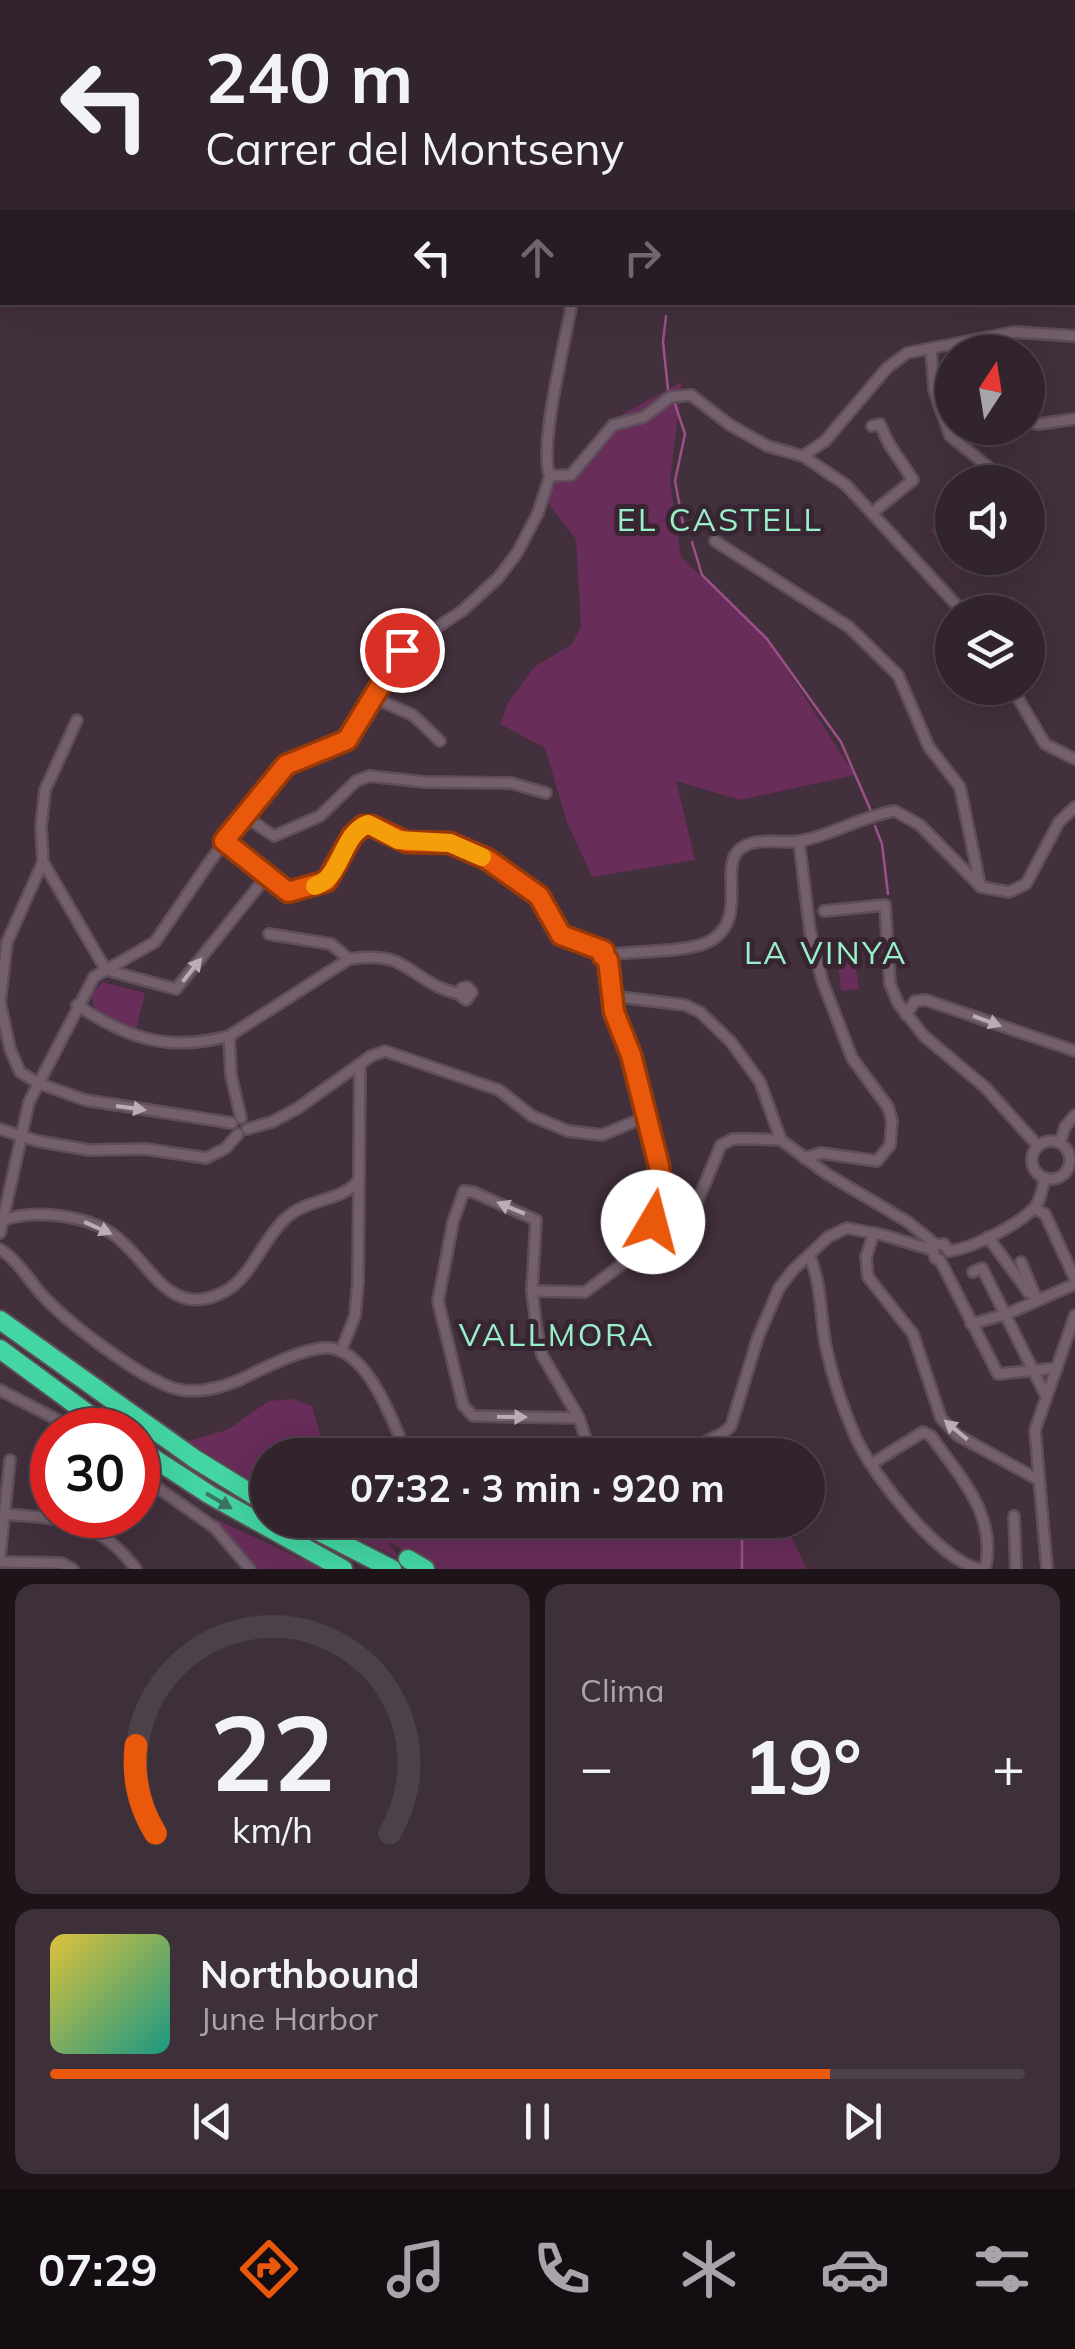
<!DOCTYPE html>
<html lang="es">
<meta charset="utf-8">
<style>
:root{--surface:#32242d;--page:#3d3039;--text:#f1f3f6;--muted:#a8a4aa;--line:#4d4149;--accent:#ea580c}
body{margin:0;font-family:Mulish,sans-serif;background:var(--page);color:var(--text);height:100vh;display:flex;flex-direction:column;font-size:38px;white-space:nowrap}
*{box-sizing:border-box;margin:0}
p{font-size:32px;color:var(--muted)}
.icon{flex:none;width:55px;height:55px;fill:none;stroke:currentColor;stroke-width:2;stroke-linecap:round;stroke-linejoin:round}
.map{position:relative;height:1569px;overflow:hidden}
.sheet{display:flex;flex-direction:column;gap:15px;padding:15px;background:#1c1419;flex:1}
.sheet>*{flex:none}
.hud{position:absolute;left:0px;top:0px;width:1075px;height:305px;box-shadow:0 10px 40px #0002,0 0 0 2px var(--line);background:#32242d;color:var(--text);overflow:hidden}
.needle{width:65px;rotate:12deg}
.tools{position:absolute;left:935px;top:335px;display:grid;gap:20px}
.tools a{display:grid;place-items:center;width:110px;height:110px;border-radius:50%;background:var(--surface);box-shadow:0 10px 40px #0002,0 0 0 2px var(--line);font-size:50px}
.speed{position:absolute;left:30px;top:1408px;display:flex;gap:20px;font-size:50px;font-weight:700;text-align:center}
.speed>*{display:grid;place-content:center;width:130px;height:130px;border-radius:50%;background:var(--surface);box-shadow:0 10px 40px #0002,0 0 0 2px var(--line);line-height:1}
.speed .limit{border:15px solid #d22;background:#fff;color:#111}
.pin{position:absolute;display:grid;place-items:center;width:85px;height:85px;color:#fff;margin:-42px;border:5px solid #fff;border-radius:50%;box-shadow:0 2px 10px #0007}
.me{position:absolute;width:110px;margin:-55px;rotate:8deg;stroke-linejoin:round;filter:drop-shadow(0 0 8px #0008)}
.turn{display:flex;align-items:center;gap:35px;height:210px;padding:0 40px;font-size:45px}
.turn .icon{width:130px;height:130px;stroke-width:2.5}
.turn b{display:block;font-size:70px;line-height:85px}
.lanes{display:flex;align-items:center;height:95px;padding:0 40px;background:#0003;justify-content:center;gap:50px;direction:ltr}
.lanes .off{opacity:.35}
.big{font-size:75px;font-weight:700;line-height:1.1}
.sheet .card{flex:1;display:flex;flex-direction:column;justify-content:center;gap:15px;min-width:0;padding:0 35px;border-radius:20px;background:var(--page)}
.sheet .dial{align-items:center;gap:0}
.dial svg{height:260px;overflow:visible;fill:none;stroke:var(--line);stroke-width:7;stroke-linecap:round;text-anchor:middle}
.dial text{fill:var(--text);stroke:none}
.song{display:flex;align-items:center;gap:30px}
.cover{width:120px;height:120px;border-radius:15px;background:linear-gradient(135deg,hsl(50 70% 55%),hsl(170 70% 35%))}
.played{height:10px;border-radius:5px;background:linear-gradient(90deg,var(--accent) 80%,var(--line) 80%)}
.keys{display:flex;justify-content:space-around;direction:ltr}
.heat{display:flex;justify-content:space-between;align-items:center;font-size:55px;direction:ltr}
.sheet .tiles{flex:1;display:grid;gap:15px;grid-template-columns:1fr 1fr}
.card:last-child{grid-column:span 2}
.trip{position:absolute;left:250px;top:1438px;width:575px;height:100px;border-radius:50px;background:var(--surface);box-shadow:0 10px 40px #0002,0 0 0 2px var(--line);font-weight:700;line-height:100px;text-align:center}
.tab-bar{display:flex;height:160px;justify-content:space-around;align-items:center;background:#140e12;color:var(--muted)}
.tab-bar .icon{width:70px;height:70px}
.tab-bar .on{color:var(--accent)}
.tab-bar b{font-size:45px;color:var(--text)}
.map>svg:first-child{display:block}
</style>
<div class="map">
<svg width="1075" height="1569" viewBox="0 0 1075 1569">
<rect width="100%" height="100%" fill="#42303c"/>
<g fill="#682d59">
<path d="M 682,382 L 670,481 L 681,557 L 767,639 L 855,775 L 740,800 L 676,781 L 695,860 L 592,877 L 567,822 L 545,748 L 500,724 L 508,703 L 534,667 L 572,644 L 581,627 L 576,539 L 549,505 L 552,482 L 571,480 L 610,421 Z"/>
<path d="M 951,516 L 952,558 L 978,558 L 959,570 L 931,530 Z"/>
<path d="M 854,954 L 859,989 L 841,991 L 837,956 Z"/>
<path d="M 102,982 L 145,993 L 136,1030 L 96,1010 L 91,996 Z"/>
<path d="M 292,1399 L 312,1406 L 326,1455 L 268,1455 L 267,1491 L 188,1441 L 227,1430 L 269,1401 Z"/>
<path d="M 213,1518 L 323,1569 L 255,1569 Z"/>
<path d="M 320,1520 L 368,1520 L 374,1527 L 371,1520 L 493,1520 L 500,1527 L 537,1535 L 538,1520 L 783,1520 L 807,1569 L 437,1569 L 387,1541 L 400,1559 Z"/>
</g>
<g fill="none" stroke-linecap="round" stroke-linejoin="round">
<g stroke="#9c5088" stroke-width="2.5">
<path d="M 666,316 L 663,342 L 668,389"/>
<path d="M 674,401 L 685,434 L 675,481 L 684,529"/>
<path d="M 692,542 L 702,575 L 767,639 L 841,742 L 871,811"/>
<path d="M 875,826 L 882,844 L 888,894"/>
<path d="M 742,1541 L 742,1569"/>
</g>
<g stroke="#5d4e59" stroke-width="14">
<g id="street">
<path d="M 553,0 L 553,2"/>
<path d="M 1072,74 L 1075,76"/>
<path d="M 1072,122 L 1075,120"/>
<path d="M 931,349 L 934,390 L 950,436 L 1007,482"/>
<path d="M 1028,422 L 1039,424 L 1075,419"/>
<path d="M 803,456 L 825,441 L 887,368 L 907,353 L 1014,332 L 1075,336"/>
<path d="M 550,476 L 571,475 L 613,425 L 644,417 L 670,397 L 691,395 L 730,425 L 767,446 L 803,456 L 846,485 L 963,612"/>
<path d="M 550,476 C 538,447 566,339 572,302"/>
<path d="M 1028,506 L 1028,508"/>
<path d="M 872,513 L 913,480 L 889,444 L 880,424 L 872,426"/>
<path d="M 715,541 L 849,627 L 898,675 L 929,747 L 960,787 L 980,885"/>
<path d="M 1012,688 L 1045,744 L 1075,759"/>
<path d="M 374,698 L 413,715 L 440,741"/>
<path d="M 77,720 L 45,790 L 41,827 L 43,862 L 106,970"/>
<path d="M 243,815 L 274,836 L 320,816 L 356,781 L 369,776 L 425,782 L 511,783 L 546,793"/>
<path d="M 224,841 L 288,892 L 327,881 L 352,836 L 363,826 L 372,825 L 406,842 L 450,843 L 487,859 L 539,896 L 554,926 L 565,938 L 604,951"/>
<path d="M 799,841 L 810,931 L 822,980 L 852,1058 L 888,1107 L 892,1121 L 890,1145 L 877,1161 L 821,1153 L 804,1158"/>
<path d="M 43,862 L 7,942 L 0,1002 L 10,1049 L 20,1072 L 38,1083 L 85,1100 L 232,1123"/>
<path d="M 824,911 L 885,905 L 890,984 L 898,1003 L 924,1036 L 986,1088 L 1038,1146"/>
<path d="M 615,954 C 640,951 684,952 706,943 C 752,922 717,867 740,849 C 756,836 781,844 800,841 C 833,835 862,816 895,811 L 920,825 L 981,887 L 1009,892 L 1026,884 L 1059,822 L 1075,807"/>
<path d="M 349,959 C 411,949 407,981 459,994 L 462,988 L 467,987 L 472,992 L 466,1000 L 459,994"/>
<path d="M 106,970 L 176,989 L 266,877"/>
<path d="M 611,996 L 685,1005 L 700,1012 L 731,1042 L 760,1082 L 781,1140"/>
<path d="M 77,1005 C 128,1039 169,1052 229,1036 L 349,959 L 331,944 L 269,934"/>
<path d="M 906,1015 L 915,1001 L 926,1000 L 1075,1051"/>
<path d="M 229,1036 L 231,1075 L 241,1118"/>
<path d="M 0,1129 L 37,1141 L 89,1150 L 146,1149 L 206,1158 L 226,1148 L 238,1134"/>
<path d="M 247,1129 L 272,1122 L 298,1108 L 371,1056 L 385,1051 L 499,1090 L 532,1116 L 568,1131 L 602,1135 L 646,1117"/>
<circle cx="1051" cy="1160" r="19"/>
<path d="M 1060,1143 L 1065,1127 L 1075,1115"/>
<path d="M 1034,1208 L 1045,1214 L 1075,1279"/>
<path d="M 3,1220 C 35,1209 87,1215 114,1235 C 151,1262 169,1322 226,1291 C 252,1276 263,1239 285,1219 C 309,1197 341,1202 358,1181"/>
<path d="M 0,1233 L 29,1102 L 94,977 L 155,942 L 208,864 L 275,775 L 295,759 L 347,739 L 402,650 L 462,611 L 498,578 L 517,553 L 538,513 L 550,476"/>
<path d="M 874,1233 L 866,1257 L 868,1277 L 913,1334 L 941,1418 L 957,1435 L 1039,1480"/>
<path d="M 988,1237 L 1029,1293 L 1035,1295"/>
<path d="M 647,1246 L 696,1205 L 721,1145 L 733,1139 L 755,1139 L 781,1140 L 827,1174 L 908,1222 L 936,1245 L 944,1244 L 949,1251"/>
<path d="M 0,1249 C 20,1262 30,1283 46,1299 C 73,1327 135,1373 170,1387 C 192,1395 217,1389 237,1381 C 263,1369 293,1352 322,1348 C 366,1342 394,1424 407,1455"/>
<path d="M 933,1250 L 935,1258 L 940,1260 L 998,1374 L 1057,1368"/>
<path d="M 949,1251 C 971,1249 1018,1225 1034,1208 C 1041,1201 1042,1188 1045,1178"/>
<path d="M 809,1255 C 822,1283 820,1317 826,1347 C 832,1376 843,1408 855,1436 C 872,1474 939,1561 980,1569"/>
<path d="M 1021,1262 L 1034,1293"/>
<path d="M 973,1272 L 982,1268 L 1046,1396"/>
<path d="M 532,1291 L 585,1292 L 645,1247 L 653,1222 L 659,1195 L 659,1166 L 631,1055 L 613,1012 L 608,960"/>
<path d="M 971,1324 L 1007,1314 L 1075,1284"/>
<path d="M 341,1351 L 355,1316 L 358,1282 L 360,1064"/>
<path d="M 0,1390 L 77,1430"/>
<path d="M 579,1418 L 473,1416 L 463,1405 L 438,1301 L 453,1222 L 464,1191 L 473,1192 L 536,1220 L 532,1291 L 537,1332 L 542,1355 L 579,1418 L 591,1455"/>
<path d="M 679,1455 L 723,1433 L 731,1426 L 758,1337 L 779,1288 L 793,1270 L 828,1237 L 847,1228 L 883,1235 L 933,1250"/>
<path d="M 873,1463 L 923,1432 L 931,1436 C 960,1477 998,1516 985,1569"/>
<path d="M 138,1474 L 215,1528 L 250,1569"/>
<path d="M 4,1514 C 65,1519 97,1518 136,1569"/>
<path d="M 1014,1516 L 1016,1569"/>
<path d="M 0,1556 L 10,1460"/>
<path d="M 0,1562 L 61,1563 L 73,1569"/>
<path d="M 1047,1569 L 1035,1430 L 1075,1315"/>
</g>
</g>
<g stroke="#5d4e59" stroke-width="22">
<g id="highway">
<path d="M 0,1320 L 195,1459 L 268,1504"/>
<path d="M 0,1349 L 110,1430"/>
<path d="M 138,1448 L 210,1495 L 343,1569"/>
<path d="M 296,1520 L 392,1569"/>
<path d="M 408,1559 L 425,1569"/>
</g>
</g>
<use href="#street" stroke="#745f6d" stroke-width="9"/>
<use href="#highway" stroke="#43d5a2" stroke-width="18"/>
</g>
<defs><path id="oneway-solid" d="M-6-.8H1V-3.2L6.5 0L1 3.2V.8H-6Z" transform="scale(2.5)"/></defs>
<g fill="#bbadb6">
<use href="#oneway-solid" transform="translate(192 970) rotate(-51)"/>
<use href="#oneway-solid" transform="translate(987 1021) rotate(20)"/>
<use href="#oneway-solid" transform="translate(131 1108) rotate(8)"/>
<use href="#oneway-solid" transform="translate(511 1208) rotate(-157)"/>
<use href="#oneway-solid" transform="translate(98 1228) rotate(24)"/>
<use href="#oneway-solid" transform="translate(512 1417) rotate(1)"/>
<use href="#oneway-solid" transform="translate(956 1430) rotate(-140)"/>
</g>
<use fill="#3c7564" href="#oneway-solid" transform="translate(219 1501) rotate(31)"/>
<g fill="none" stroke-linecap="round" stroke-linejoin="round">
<g stroke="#983908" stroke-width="25">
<path id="route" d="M 402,650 L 347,740 L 286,765 L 224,841 L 288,892 L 327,881 L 352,836 L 363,826 L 372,826 L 406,842 L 450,843 L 487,859 L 539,896 L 561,935 L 604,951 L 603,956 L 608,960 L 614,1012 L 631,1055 L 659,1166 L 661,1182 L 653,1222"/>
</g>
<use href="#route" stroke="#ea580c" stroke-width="18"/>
<path stroke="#f59e0b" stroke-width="18" d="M 315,886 C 343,877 340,835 368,824 L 398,840 L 450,843 L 482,857"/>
</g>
<g text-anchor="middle" stroke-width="10" stroke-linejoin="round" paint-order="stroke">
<g font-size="32" letter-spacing="2.5" fill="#98efca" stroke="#372632">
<text x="720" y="531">EL CASTELL</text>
<text x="826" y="964">LA VINYA</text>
<text x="557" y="1346">VALLMORA</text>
</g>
</g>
</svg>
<div class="tools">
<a><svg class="needle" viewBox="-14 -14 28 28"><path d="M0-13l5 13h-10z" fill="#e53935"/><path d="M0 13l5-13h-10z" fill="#a8a4aa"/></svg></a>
<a><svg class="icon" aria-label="sound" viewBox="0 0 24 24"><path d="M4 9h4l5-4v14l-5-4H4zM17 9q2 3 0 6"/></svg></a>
<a><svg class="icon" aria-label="layers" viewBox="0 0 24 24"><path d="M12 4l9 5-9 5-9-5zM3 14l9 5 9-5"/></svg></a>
</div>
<div class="speed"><div class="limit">30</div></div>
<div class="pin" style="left:402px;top:650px;background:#d93025"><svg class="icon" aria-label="arrive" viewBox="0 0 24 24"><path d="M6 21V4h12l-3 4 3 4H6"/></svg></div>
<svg class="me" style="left:653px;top:1222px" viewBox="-20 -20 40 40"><circle r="19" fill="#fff"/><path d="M0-13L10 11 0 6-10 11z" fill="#ea580c"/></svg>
<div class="trip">07:32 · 3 min · 920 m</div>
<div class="hud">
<div class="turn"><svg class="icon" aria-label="left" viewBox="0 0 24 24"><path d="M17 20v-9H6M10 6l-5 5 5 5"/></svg><div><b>240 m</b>Carrer del Montseny</div></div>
<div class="lanes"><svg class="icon" aria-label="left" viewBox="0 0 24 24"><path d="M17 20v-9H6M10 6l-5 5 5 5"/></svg><svg class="icon off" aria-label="ahead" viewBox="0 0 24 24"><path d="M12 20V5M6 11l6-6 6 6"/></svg><svg class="icon off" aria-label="right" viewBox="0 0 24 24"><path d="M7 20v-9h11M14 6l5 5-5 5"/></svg></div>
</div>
</div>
<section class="sheet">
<div class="tiles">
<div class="card dial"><svg viewBox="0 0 100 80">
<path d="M14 69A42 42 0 1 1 86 69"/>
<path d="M14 69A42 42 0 0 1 8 42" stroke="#ea580c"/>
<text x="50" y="56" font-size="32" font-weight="700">22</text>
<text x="50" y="72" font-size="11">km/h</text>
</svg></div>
<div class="card"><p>Clima</p>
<div class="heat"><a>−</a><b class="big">19°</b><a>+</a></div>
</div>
<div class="card">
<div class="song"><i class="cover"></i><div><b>Northbound</b><p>June Harbor</p></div></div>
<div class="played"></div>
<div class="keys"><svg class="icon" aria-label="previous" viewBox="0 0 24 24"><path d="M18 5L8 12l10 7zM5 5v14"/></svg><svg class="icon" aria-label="pause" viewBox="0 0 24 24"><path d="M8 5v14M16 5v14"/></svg><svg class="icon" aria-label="next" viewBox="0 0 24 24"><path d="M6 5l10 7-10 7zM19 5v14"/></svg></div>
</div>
</div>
</section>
<nav class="tab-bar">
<b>07:29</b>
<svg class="icon on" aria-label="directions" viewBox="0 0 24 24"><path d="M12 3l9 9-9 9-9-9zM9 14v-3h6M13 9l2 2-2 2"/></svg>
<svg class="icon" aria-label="music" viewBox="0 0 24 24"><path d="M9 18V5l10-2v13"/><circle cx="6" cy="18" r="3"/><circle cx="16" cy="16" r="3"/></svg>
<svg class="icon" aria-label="phone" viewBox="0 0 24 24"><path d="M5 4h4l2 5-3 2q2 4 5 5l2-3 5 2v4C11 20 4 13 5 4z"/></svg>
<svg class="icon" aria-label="climate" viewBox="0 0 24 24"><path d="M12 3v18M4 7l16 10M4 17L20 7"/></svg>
<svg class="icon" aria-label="car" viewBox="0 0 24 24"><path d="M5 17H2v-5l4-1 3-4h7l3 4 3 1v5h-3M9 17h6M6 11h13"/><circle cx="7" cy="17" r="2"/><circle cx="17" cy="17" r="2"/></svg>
<svg class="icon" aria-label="filters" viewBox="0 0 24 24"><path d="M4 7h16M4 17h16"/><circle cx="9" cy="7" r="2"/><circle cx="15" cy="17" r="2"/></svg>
</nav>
